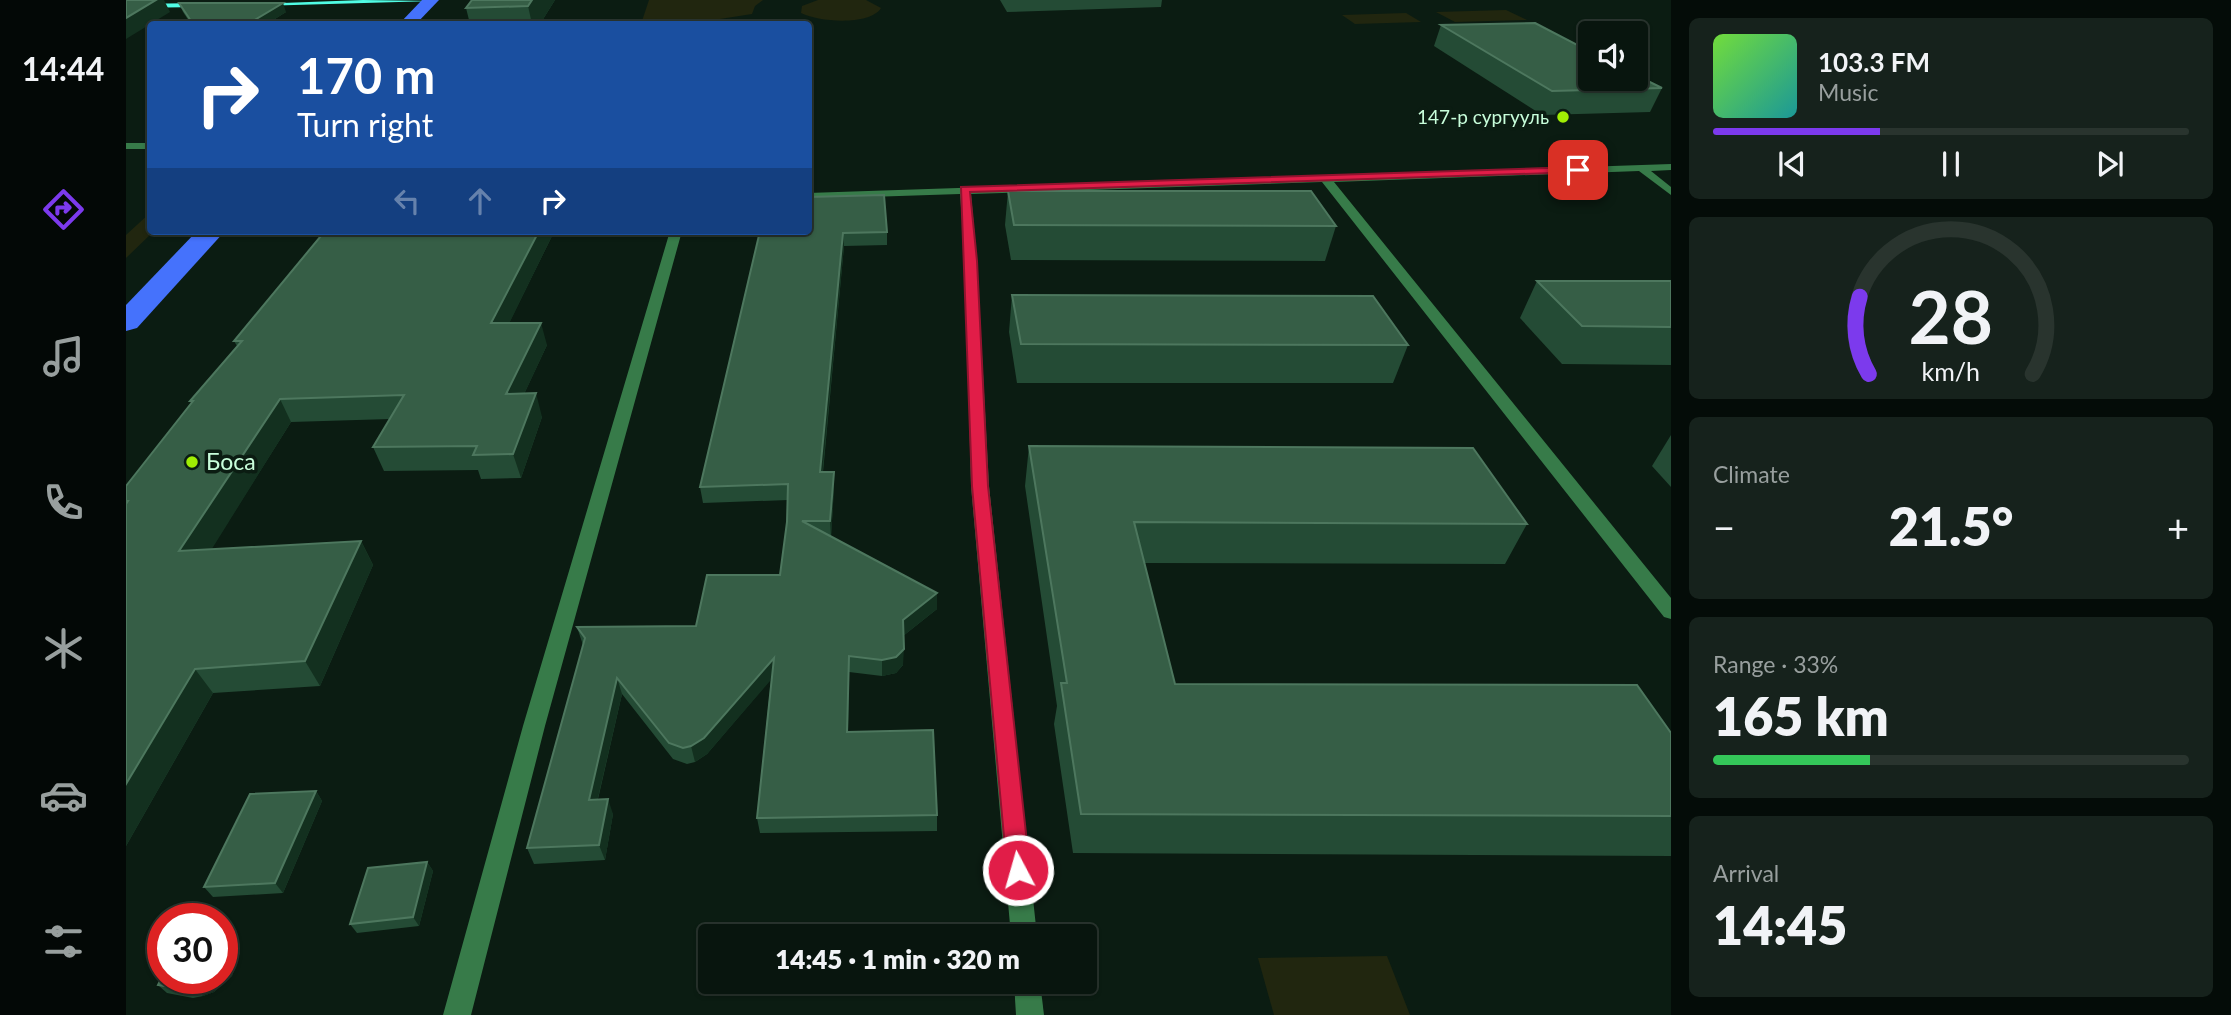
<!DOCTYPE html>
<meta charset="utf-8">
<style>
:root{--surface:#08150e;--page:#16221c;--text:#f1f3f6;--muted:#989f9e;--line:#29342e;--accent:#7c3aed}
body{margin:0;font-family:Lato,sans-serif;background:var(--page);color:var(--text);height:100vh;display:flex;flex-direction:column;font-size:26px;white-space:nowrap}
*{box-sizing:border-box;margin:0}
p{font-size:23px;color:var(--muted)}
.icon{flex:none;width:38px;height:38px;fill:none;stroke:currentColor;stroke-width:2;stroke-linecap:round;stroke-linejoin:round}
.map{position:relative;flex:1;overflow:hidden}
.side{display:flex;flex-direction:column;gap:18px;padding:18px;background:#040c08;width:560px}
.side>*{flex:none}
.guide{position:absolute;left:21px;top:21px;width:665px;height:214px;border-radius:7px;box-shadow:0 2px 5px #0004,0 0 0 2px var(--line);background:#1a4fa0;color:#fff;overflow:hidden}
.fabs{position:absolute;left:1452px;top:21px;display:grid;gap:14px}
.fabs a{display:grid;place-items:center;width:70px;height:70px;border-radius:7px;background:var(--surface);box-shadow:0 2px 5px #0004,0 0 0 2px var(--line);font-size:35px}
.speed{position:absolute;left:21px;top:903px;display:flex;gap:14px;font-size:35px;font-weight:700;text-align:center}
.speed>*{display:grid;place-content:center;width:91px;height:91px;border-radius:50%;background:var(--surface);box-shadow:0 2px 5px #0004,0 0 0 2px var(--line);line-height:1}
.speed .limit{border:10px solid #d22;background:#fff;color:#111}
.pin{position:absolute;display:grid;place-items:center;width:60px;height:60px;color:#fff;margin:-30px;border-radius:14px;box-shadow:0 4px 10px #0006}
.me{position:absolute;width:77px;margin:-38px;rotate:354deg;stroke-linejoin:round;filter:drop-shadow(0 0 5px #0008)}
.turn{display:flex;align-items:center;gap:24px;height:147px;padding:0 35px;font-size:32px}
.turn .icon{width:91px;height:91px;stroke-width:2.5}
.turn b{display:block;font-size:49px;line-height:60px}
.lanes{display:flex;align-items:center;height:66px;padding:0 35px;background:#0003;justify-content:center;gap:35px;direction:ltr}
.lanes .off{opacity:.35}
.big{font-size:52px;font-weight:800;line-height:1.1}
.side .card{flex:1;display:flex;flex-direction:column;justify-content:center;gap:10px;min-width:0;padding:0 24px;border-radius:10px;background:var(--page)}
.side .dial{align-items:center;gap:0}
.dial svg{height:182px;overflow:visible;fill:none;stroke:var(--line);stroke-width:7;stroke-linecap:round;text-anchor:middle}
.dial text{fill:var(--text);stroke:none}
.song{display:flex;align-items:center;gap:21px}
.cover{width:84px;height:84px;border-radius:10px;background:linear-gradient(135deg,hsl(100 70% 55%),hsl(180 70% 35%))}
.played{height:7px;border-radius:4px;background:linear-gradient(90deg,var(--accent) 35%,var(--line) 35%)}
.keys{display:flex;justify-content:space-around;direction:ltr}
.heat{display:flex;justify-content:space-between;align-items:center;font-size:38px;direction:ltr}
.charge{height:10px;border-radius:5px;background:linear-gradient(90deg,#34c759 33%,var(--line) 0)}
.trip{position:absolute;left:572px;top:924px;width:399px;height:70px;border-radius:7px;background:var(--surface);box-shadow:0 2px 5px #0004,0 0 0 2px var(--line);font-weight:800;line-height:70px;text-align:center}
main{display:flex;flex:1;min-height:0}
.menu{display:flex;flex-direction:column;width:126px;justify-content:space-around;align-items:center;background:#030806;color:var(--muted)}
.menu .icon{width:49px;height:49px}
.menu .on{color:var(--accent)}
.menu b{font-size:32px;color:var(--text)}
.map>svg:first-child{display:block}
</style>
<main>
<nav class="menu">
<b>14:44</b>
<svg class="icon on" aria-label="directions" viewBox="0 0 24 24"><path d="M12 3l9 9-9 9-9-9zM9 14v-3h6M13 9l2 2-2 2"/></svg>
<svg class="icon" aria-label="music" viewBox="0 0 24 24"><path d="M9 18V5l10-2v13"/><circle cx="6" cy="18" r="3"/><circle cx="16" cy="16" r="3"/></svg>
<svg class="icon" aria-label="phone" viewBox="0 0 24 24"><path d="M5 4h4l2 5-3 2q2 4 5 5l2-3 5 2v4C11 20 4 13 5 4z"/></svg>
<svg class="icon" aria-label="climate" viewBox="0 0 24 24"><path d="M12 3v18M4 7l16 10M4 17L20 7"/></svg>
<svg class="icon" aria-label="car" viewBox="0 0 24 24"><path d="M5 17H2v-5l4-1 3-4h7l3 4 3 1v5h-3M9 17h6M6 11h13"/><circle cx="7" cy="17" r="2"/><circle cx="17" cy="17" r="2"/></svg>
<svg class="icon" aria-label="filters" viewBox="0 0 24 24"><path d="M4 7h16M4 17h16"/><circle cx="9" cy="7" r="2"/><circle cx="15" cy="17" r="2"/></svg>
</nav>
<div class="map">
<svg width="1545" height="1015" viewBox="0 0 1545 1015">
<rect width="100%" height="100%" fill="#0b1c12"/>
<g fill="#21260f">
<path d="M 523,0 L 637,0 L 629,6 L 626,14 L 562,24 L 515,24 Z"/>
<path d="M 692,0 L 740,0 L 755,8 C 744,26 692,22 675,13 L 676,6 Z"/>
<path d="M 1380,10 L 1401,20 L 1329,22 L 1310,12 Z"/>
<path d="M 1280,13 L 1295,22 L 1229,24 L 1216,15 Z"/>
<path d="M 24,213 L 24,231 L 28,231 L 0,258 L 0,235 Z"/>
<path d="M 1261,956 L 1284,1015 L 1148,1015 L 1132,958 Z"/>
</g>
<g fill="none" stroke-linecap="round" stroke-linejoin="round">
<g fill="#377b49" fill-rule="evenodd">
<rect x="0" y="143" width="24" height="6"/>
<path d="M 1545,164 L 1545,170 L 1525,171 L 1545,187 L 1545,195 L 1513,171 L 1208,182 L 1545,598 L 1545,619 L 1538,617 L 1196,182 L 845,194 L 851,261 L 863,486 L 911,936 L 885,936 L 845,486 L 839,261 L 834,194 L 682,199 L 682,193 Z"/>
<path d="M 544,231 L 556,231 L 419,726 L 345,1015 L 317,1015 L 397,726 Z"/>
<path d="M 888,982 L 914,982 L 918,1015 L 890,1015 Z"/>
</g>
<g fill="#50fce4" fill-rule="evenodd">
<path d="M 237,0 L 308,1 L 133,6 L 129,4 Z"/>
<path d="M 80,3 L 77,7 L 0,8 L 0,4 Z"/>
</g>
<g fill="#4572fc" fill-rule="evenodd">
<path d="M 296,0 L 313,0 L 290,24 L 273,24 Z"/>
<path d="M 71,231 L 99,231 L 11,328 L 0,331 L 0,305 Z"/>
</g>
</g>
<g fill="#244b35">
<path d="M 429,0 L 414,24 L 344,24 L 340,8 Z"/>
<path d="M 874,0 L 1036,0 L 1035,7 L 881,12 Z"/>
<path d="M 53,3 L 160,12 L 141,24 L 65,24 L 57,12 Z"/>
<path d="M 1315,25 L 1536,88 L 1524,112 L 1416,115 L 1308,46 Z"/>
<path d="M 882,191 L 1210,226 L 1199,261 L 885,260 L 879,225 Z"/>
<path d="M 634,231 L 761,232 L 761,245 L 718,246 L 697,472 L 708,488 L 705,537 L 811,593 L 811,609 L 777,636 L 777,665 L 770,673 L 756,676 L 723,672 L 722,732 L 811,815 L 811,831 L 634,833 L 631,818 L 645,679 L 581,754 L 569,762 L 561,764 L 547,759 L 496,694 L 472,799 L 487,814 L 479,860 L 408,864 L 401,848 L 457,645 L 451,627 L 570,626 L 654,575 L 661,522 L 662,500 L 577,503 L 574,487 Z"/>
<path d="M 427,234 L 383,323 L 421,345 L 398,394 L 416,417 L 395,478 L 355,479 L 352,470 L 258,471 L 247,447 L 264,419 L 165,422 L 85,549 L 235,541 L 247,565 L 194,686 L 87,693 L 0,846 L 0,486 L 65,403 L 64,401 L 111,346 L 108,341 Z"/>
<path d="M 1411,281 L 1545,281 L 1545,365 L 1436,364 L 1394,318 Z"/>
<path d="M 886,295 L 1282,345 L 1267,383 L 891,383 L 883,332 Z"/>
<path d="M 1545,435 L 1545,487 L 1526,466 Z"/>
<path d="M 903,446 L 1401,524 L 1379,564 L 1018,563 L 1049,684 L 1545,733 L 1545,856 L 947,853 L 928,724 L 931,706 L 899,486 Z"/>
<path d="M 190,791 L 196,801 L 157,893 L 87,897 L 78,887 Z"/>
<path d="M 301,862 L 307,871 L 293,926 L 231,933 L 224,924 Z"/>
<path d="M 114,952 L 106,976 L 88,992 L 77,996 L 67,998 L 41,993 L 32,985 Z"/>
</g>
<g fill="#13301f">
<path d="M 30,0 L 38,0 L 44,12 L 0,39 L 0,18 Z"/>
<path d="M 406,0 L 429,0 L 414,24 L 406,24 L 402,6 Z"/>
<path d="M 157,3 L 160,12 L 141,24 L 122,24 Z"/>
<path d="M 413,231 L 426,231 L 427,234 L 372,346 L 365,323 Z"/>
<path d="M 717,233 L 718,246 L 695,488 L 694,472 Z"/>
<path d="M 415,323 L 421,345 L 387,418 L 380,394 Z"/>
<path d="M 410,393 L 416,417 L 395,478 L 387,454 Z"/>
<path d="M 154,399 L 165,422 L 69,576 L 53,551 Z"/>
<path d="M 708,472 L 708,488 L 705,537 L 704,521 Z"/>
<path d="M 235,541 L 247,565 L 194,686 L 179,661 Z"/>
<path d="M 811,593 L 811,609 L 777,636 L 777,620 Z"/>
<path d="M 778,649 L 777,665 L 770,673 L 756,676 L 756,660 Z"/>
<path d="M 723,656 L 723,672 L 722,748 L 721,732 Z"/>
<path d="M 648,658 L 650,674 L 581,754 L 569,762 L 565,746 Z"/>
<path d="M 69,669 L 87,693 L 0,846 L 0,784 Z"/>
<path d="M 491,678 L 496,694 L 468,815 L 463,800 Z"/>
<path d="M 190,791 L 196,801 L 157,893 L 149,883 Z"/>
<path d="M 482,799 L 487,814 L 479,860 L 473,845 Z"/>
<path d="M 301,862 L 307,871 L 293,926 L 287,917 Z"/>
<path d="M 96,932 L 114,952 L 106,976 L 88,992 L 77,996 L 68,987 L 84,978 L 96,978 Z"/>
</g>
<g fill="#365e46" stroke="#4d775e" stroke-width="2">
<path d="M 0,0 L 30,0 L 0,18 Z"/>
<path d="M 346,0 L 406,0 L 402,6 L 340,8 Z"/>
<path d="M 53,3 L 157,3 L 122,24 L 67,24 Z"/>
<path d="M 1409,23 L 1465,52 L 1465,79 L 1510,79 L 1510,75 L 1536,88 L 1426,91 L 1315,25 Z"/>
<path d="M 882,191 L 1185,191 L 1210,226 L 888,225 Z"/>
<path d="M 758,195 L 761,232 L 717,233 L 694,472 L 708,472 L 704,521 L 676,521 L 811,593 L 777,620 L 778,649 L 770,657 L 756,660 L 723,656 L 721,732 L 807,730 L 811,815 L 631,818 L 648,658 L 578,738 L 565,746 L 557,748 L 543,743 L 491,678 L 463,800 L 482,799 L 473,845 L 401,848 L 459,638 L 451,627 L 570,626 L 581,575 L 654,575 L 661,522 L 662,484 L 574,487 L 634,231 L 682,231 L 682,197 Z"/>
<path d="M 199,231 L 413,231 L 365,323 L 415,323 L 380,394 L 410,393 L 387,454 L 347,455 L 351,446 L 247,447 L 278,395 L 154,399 L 53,551 L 235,541 L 179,661 L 69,669 L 0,784 L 0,504 L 2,501 L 0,501 L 0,486 L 67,401 L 64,401 L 116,341 L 108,341 Z"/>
<path d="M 1411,281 L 1545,281 L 1545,327 L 1456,326 Z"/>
<path d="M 886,295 L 1247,296 L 1282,345 L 895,344 Z"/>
<path d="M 903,446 L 1347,448 L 1401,524 L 1008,522 L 1049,684 L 1511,685 L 1545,733 L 1545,816 L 955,814 L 935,683 L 941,683 Z"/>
<path d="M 190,791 L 149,883 L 78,887 L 124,794 Z"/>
<path d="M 301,862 L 287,917 L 224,924 L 242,868 Z"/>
<path d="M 96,933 L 105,943 L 96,967 Z"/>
<path d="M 37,975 L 37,978 L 84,978 L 78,983 L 68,987 L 58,989 L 32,985 Z"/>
</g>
<path fill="#e11d48" stroke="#92132f" stroke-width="2" d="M 1452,167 L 1456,168 L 1456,172 L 844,192 L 851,261 L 862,486 L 904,870 L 900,877 L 892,880 L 885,877 L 881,870 L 846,486 L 835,187 Z"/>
<g fill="#a0ee04" stroke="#0b1c12" stroke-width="2.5">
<circle cx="1437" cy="117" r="7"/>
<circle cx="66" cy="462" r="7"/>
</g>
<g text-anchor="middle" stroke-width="7" stroke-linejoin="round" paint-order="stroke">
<g font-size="19" fill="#c8fedb" stroke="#0b1c12" text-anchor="end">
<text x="1423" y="124">147-р сургууль</text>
</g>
<g font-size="23" fill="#c8fedb" stroke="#0b1c12" text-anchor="start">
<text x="80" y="470">Боса</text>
</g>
</g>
</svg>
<div class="fabs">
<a><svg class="icon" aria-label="sound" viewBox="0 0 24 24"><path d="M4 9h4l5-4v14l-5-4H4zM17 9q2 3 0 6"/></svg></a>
</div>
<div class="speed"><div class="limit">30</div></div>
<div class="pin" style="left:1452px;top:170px;background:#d93025"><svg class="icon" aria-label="arrive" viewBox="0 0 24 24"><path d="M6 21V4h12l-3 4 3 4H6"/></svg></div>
<svg class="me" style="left:892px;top:870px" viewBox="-20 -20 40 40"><circle r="17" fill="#e11d48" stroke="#fff" stroke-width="3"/><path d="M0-11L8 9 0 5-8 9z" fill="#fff"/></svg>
<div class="trip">14:45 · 1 min · 320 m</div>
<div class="guide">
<div class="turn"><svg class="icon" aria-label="right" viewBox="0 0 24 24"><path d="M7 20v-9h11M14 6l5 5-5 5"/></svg><div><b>170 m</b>Turn right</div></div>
<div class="lanes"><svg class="icon off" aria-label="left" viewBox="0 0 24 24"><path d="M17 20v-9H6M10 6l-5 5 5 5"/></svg><svg class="icon off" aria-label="ahead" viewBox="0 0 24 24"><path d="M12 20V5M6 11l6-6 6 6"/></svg><svg class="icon" aria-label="right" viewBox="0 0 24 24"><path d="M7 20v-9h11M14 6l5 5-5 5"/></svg></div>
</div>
</div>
<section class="side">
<div class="card">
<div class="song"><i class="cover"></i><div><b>103.3 FM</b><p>Music</p></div></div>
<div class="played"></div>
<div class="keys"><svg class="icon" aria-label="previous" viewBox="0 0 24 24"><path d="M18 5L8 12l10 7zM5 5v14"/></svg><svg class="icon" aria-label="pause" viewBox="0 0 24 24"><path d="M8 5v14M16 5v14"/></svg><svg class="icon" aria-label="next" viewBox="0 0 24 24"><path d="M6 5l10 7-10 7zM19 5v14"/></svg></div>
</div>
<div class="card dial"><svg viewBox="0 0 100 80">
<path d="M14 69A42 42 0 1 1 86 69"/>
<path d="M14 69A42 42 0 0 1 10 35" stroke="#7c3aed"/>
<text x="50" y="56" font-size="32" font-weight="700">28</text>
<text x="50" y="72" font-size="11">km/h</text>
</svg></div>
<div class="card"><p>Climate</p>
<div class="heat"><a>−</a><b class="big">21.5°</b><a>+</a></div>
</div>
<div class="card"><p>Range · 33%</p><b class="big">165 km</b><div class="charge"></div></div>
<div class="card"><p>Arrival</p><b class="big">14:45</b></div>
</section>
</main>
